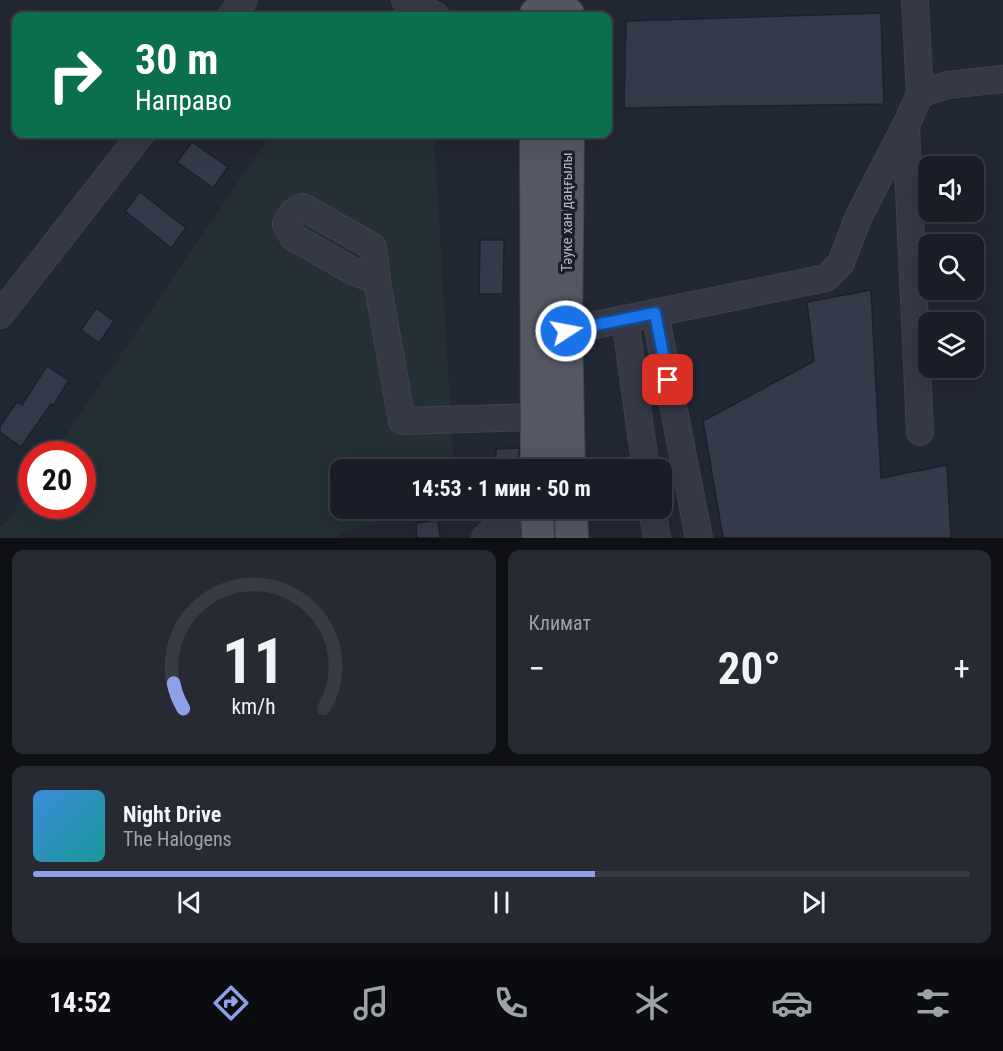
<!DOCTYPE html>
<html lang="ru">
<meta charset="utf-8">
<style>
:root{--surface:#1a1d27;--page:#272a33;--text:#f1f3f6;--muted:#9fa2a7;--line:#383b44;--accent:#8ea1e8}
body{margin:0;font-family:"Roboto Condensed",sans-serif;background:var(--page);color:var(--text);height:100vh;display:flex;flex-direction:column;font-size:22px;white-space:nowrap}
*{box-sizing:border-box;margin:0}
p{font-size:20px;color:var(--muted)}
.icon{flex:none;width:33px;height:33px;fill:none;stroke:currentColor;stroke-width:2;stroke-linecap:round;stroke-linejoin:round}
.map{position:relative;height:538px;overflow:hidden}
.sheet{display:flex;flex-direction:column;gap:12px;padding:12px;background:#0e1015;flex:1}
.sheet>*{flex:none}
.banner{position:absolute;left:12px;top:12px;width:600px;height:126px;border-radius:12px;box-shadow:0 6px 24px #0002,0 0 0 2px var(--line);background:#0b6e4f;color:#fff;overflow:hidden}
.buttons{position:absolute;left:918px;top:156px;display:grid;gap:12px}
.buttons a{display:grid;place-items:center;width:66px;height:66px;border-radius:12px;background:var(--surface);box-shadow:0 6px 24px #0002,0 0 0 2px var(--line);font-size:30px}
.speed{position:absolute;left:18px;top:441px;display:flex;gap:12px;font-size:30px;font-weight:700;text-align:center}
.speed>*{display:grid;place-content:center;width:78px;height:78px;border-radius:50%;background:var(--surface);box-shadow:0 6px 24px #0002,0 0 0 2px var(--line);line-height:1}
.speed .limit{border:9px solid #d22;background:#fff;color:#111}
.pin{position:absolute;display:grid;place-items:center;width:51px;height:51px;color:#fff;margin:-26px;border-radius:12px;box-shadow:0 3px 9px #0006}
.me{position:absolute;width:66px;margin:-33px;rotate:79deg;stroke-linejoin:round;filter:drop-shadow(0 0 4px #0008)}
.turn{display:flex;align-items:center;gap:21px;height:126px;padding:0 24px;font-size:27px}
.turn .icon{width:78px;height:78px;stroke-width:2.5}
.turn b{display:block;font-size:42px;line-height:51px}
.big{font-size:45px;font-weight:700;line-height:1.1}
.sheet .tile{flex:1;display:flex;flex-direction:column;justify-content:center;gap:9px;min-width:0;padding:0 21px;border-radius:12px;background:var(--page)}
.sheet .dial{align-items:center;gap:0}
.dial svg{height:156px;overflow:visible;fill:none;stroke:var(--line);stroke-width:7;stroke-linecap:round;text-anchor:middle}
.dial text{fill:var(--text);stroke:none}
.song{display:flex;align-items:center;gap:18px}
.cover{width:72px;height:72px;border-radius:9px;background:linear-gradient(135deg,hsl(210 70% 55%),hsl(180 70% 35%))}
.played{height:6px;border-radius:3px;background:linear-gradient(90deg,var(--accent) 60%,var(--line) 60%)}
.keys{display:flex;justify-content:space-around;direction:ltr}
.heat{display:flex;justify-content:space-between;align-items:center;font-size:33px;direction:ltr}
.sheet .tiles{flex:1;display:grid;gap:12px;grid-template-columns:1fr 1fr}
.tile:last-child{grid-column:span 2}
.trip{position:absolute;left:330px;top:459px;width:342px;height:60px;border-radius:12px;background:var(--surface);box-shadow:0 6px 24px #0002,0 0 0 2px var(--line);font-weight:700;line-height:60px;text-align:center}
.menu{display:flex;height:96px;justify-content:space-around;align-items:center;background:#0a0c10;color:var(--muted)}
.menu .icon{width:42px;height:42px}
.menu .selected{color:var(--accent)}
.menu b{font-size:27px;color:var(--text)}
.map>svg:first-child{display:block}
</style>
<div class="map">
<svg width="1003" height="538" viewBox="0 0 1003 538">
<rect width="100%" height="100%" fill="#222734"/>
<path fill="#243035" d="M 271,134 L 434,134 L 454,469 L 340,470 L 340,508 L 413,509 L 339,535 L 337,538 L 0,538 L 0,526 L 5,524 L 31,486 L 32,506 L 82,506 L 82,454 L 53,454 Z"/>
<g fill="#353a4a" stroke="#1d202b" stroke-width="1.5">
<path d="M 881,13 L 884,104 L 624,108 L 626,21 Z"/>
<path d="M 192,142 L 228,167 L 213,188 L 177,162 Z"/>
<path d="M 140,192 L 186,228 L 171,248 L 125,211 Z"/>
<path d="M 480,240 L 504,240 L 503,294 L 479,294 Z"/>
<path d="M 871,290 L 881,478 L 947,465 L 951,538 L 723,538 L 703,421 L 814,361 L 807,302 Z"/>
<path d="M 96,308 L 114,321 L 99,343 L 81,330 Z"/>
<path d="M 47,366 L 69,380 L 53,406 L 51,404 L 21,447 L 0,432 L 0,426 L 17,402 L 22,405 Z"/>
<path d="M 519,448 L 519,470 L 496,470 L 496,449 Z"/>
<path d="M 438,520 L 440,538 L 417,538 L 416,523 Z"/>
</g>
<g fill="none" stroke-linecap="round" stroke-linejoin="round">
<g stroke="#3f424e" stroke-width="28">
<g id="minor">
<path d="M 405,0 L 436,16"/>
<path d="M 915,0 L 920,94"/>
<path d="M 231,16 L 244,0"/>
<path d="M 906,125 L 920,432"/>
<path d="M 377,281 L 353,271 L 293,237 L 286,224 L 293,212 L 303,207 L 373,247 L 377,281 L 402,421 L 536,417"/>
<path d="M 655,313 L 699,538"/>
<path d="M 0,315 L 141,134"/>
<path d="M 625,319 L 646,470"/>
<path d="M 548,332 L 566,331 L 826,278 L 841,263 L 858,218 L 906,125 L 920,94 L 947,85 L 1003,79"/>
<path d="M 652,508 L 657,538"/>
<path d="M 485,538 L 495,529 L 537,532"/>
</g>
</g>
<g stroke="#3f424e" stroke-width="34">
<g id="major">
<path d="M 536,14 L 568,14"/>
<path d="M 536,134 L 537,470"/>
<path d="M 568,134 L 566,331 L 569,470"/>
<path d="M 537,508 L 538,538"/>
<path d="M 571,508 L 572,538"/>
</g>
</g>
<use href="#minor" stroke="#353945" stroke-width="26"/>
<use href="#major" stroke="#545864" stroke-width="32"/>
</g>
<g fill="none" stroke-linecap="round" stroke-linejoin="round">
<g stroke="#114b97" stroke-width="15">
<path id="route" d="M 566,331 L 655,313 L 668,380"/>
</g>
<use href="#route" stroke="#1a73e8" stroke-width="10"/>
</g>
<g text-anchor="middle" stroke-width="6" stroke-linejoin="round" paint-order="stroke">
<g font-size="15" fill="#b0b4c1" stroke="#1b1e29">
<text transform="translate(567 212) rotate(-90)" y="5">Тәуке хан даңғылы</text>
</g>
</g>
</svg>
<div class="buttons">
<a><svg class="icon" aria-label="sound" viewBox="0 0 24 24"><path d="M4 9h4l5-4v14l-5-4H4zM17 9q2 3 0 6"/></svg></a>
<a><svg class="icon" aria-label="search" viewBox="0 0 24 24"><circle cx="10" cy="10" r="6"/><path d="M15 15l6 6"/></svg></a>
<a><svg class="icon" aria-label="layers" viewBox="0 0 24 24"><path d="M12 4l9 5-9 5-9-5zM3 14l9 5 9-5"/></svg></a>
</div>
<div class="speed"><div class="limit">20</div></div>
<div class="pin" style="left:668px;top:380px;background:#d93025"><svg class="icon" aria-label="arrive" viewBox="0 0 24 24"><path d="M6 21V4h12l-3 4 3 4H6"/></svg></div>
<svg class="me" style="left:566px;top:331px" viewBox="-20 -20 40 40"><circle r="17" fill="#1a73e8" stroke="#fff" stroke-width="3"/><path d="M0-11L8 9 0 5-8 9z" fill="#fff"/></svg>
<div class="trip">14:53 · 1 мин · 50 m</div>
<div class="banner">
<div class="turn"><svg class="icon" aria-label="right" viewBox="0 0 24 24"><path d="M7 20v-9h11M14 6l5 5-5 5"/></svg><div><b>30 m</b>Направо</div></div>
</div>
</div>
<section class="sheet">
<div class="tiles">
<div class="tile dial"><svg viewBox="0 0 100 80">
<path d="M14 69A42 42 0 1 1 86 69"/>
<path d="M14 69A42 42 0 0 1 9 56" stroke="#8ea1e8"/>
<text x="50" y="56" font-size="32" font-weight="700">11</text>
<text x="50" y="72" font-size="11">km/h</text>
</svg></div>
<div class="tile"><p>Климат</p>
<div class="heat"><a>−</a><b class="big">20°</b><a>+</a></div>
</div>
<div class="tile">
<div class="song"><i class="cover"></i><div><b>Night Drive</b><p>The Halogens</p></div></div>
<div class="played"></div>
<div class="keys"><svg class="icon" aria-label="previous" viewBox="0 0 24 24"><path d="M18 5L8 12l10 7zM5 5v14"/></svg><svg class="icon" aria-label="pause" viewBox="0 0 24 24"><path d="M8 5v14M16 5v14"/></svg><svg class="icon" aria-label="next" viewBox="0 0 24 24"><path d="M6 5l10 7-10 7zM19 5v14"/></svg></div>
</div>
</div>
</section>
<nav class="menu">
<b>14:52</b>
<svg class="icon selected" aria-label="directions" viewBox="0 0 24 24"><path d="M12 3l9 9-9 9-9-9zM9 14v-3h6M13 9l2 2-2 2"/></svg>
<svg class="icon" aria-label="music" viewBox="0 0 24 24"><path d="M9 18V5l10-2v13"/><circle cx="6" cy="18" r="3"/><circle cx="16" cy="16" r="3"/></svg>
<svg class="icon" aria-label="phone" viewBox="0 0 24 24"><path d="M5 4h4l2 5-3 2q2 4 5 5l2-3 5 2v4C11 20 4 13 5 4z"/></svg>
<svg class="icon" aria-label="climate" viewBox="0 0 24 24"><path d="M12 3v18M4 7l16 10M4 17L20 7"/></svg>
<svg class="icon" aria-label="car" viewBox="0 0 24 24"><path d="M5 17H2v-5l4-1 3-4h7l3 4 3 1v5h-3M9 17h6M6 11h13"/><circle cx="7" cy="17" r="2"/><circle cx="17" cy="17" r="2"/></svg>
<svg class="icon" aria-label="filters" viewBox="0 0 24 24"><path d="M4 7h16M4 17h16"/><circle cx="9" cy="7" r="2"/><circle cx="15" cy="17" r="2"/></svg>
</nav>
